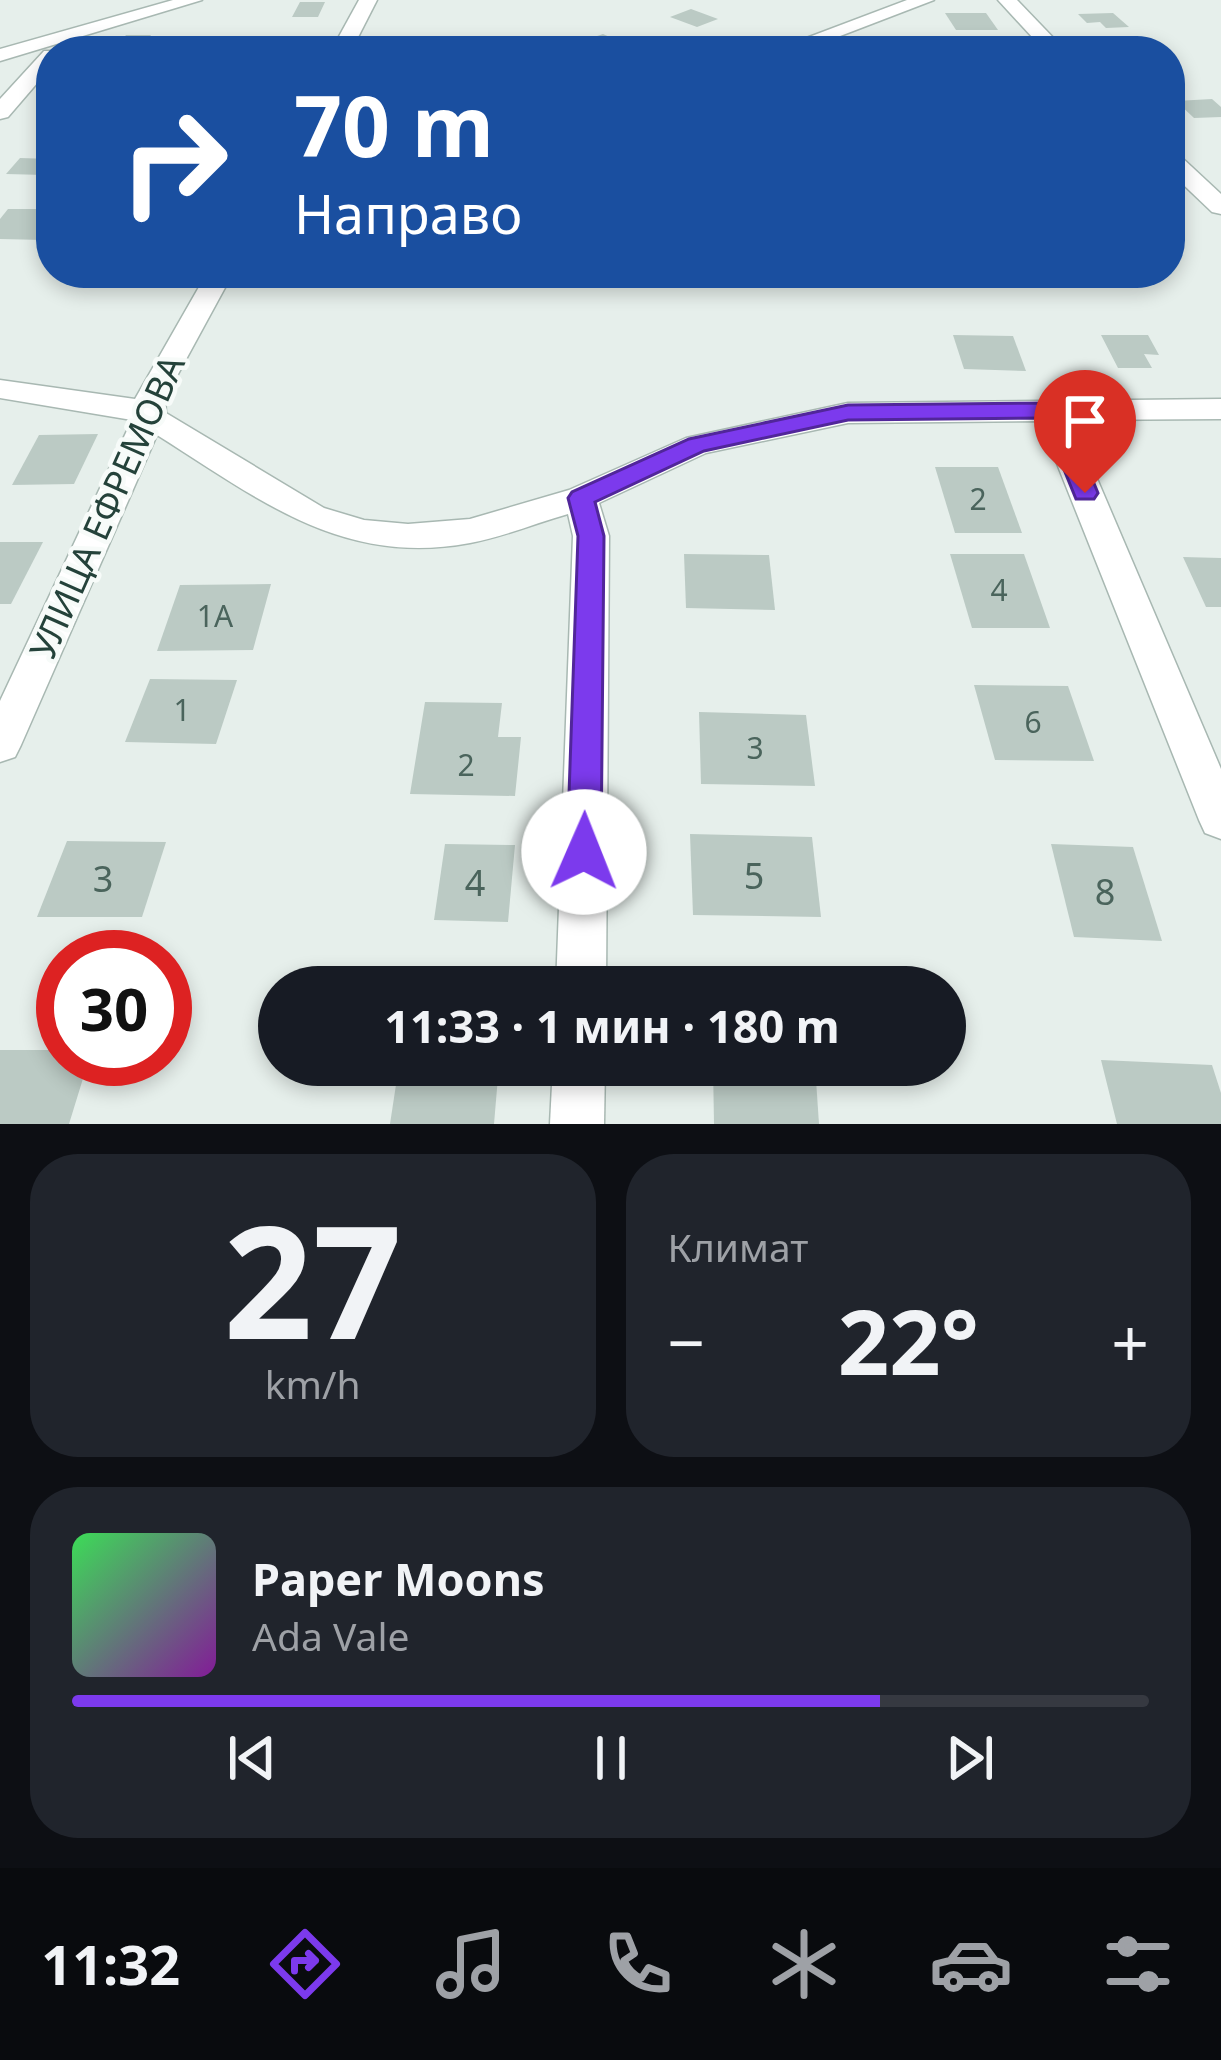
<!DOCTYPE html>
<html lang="ru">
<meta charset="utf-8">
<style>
:root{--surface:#171b24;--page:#20242c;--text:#f1f3f6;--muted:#9ea1a6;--line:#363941;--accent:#7c3aed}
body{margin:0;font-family:"Noto Sans",sans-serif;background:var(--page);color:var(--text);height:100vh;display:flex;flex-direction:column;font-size:45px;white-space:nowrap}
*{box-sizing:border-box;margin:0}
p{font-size:39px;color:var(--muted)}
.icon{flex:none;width:66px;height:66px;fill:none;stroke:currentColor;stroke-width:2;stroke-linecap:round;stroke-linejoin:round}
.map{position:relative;height:1124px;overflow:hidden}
.details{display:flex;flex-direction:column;gap:30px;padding:30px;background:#0d0f14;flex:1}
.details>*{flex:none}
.top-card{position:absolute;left:36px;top:36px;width:1149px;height:252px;border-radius:48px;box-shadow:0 6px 18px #0003;background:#1a4fa0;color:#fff;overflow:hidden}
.speed{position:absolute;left:36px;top:930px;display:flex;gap:24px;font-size:60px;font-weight:700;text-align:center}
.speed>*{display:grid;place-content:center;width:156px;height:156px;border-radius:50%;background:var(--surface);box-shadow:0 6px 18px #0003;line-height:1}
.speed .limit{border:18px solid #d22;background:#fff;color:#111}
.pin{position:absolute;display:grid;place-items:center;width:102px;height:102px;color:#fff;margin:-123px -51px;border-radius:50% 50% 50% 0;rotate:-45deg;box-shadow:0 0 12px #0007}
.pin .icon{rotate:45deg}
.me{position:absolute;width:132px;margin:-66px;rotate:1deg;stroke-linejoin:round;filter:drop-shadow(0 0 9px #0008)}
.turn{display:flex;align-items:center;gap:42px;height:252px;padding:0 60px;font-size:54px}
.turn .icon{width:156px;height:156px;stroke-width:2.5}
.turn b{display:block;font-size:84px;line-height:102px}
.big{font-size:90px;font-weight:700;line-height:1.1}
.details .tile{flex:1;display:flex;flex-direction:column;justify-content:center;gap:18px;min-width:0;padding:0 42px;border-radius:48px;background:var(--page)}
.details .dial{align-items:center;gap:0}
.dial b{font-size:156px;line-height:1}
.song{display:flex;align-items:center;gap:36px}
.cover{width:144px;height:144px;border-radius:18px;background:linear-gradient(135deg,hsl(130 70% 55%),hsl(290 70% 35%))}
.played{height:12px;border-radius:6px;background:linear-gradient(90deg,var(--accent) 75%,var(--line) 75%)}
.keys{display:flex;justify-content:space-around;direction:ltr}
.heat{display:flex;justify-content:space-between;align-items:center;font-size:66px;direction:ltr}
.details .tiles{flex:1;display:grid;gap:30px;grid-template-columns:1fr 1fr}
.tile:last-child{grid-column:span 2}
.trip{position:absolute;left:258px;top:966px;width:708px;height:120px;border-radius:60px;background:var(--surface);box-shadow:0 6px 18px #0003;font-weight:700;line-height:120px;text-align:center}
.dock{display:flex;height:192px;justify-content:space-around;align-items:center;background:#090b0e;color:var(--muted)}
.dock .icon{width:84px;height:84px}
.dock .selected{color:var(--accent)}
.dock b{font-size:54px;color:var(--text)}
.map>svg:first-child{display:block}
</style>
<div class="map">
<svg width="1221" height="1124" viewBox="0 0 1221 1124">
<rect width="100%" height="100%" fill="#e6efeb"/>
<g fill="#bbcac4">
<path d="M 300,2 L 325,2 L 318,17 L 292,17 Z"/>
<path d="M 691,9 L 718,19 L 697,27 L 670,17 Z"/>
<path d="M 945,13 L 986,13 L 998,30 L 956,30 Z"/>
<path d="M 1113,13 L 1129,27 L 1106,28 L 1100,22 L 1087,23 L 1078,14 Z"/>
<path d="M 603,34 L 634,48 L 589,51 L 574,44 Z"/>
<path d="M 126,35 L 151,35 L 141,49 L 115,49 Z"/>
<path d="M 1212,99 L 1221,107 L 1221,117 L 1194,118 L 1176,101 Z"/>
<path d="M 20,158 L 51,159 L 51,167 L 45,175 L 6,174 Z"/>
<path d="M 8,209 L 51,209 L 51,230 L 44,240 L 0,239 L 0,219 Z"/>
<path d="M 953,335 L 1013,336 L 1026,371 L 964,369 Z"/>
<path d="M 1101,335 L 1148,335 L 1159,355 L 1144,354 L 1152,368 L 1118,368 Z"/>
<path d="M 98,434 L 74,484 L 12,485 L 39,435 Z"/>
<path d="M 935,467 L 998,467 L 1022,533 L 955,533 Z"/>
<path d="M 0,542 L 43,542 L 11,604 L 0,604 Z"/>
<path d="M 684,554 L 769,555 L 775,610 L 686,608 Z"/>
<path d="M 950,554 L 1024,554 L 1050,628 L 972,628 Z"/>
<path d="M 1183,557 L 1221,558 L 1221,607 L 1206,607 Z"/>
<path d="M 271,584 L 253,650 L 157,651 L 180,585 Z"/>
<path d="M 150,679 L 237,680 L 216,744 L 125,742 Z"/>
<path d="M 974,685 L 1068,686 L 1094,761 L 995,760 Z"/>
<path d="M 425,702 L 502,703 L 498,737 L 521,737 L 515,796 L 410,794 Z"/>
<path d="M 699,712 L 806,715 L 815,786 L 701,784 Z"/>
<path d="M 690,834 L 812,837 L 821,917 L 693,915 Z"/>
<path d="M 67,841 L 166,842 L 142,917 L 37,917 Z"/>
<path d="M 445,844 L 515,845 L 508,922 L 434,920 Z"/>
<path d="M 1051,844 L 1133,847 L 1162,941 L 1074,937 Z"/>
<path d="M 0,1050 L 63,1050 L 63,1059 L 89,1059 L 69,1124 L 0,1124 Z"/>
<path d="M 1101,1060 L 1212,1065 L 1221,1093 L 1221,1124 L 1117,1124 Z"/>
<path d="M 399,1065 L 499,1065 L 494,1124 L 390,1124 Z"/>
<path d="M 713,1065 L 815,1065 L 819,1124 L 714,1124 Z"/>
</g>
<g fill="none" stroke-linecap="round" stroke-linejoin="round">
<g stroke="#a8b8b2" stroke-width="3">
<g id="street">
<path d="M 173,0 L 202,0 L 0,61 L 0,49 Z"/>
<path d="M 359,0 L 377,0 L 351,51 L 331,51 Z"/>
<path d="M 907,0 L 934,0 L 801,51 L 772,51 Z"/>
<path d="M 998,0 L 1017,0 L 1066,51 L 1045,51 Z"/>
<path d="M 44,51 L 58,51 L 51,51 L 51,67 L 8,117 L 0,119 L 0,99 Z"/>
<path d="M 1170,152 L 1178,154 L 1221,194 L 1221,214 L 1212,212 L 1170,172 Z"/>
<path d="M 207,273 L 233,273 L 165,398 L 166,413 L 324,508 L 364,520 L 408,524 L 470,519 L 569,490 L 686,438 L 848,403 L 1221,399 L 1221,419 L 1072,420 L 1221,769 L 1221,839 L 1205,833 L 1199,820 L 1040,421 L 848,423 L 706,453 L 599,503 L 609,536 L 606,987 L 556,987 L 573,536 L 568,514 C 536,523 503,537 470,543 C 342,567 259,499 157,435 L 21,745 L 15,757 L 0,762 L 0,701 L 132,420 L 0,398 L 0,380 L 135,399 Z"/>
<path d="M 553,1065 L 605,1065 L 604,1124 L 550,1124 Z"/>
</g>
</g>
<use href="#street" fill="#fff" fill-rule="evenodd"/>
</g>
<path fill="#7c3aed" stroke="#51269a" stroke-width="3" d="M 1052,403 L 1064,411 L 1098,493 L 1094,499 L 1076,499 L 1043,418 L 848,420 L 704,451 L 595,502 L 604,536 L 601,852 L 596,862 L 584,867 L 572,862 L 567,852 L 578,536 L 568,498 L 572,492 L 689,439 L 848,405 Z"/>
<g text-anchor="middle" stroke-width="9" stroke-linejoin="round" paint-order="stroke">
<g font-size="30" fill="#4a645c">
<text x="978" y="510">2</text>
<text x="999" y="601">4</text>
<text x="215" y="627">1А</text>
<text x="182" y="721">1</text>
<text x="1033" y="733">6</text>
<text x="755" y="759">3</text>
<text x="466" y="776">2</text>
</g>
<g font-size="36" fill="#24423a" stroke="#f7fbf9">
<text transform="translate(107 507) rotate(-66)" y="13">УЛИЦА ЕФРЕМОВА</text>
</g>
<g font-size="36" fill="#4a645c">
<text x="754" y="889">5</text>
<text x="103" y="892">3</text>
<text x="475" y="896">4</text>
<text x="1105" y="905">8</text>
</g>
</g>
</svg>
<div class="speed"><div class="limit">30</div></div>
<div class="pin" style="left:1085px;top:493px;background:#d93025"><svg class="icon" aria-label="arrive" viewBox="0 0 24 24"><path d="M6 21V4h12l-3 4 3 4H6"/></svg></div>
<svg class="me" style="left:584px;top:852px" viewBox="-20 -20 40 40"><circle r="19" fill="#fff"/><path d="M0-13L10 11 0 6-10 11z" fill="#7c3aed"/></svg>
<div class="trip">11:33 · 1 мин · 180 m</div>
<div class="top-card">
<div class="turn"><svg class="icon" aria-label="right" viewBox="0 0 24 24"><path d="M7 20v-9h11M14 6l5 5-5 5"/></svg><div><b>70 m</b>Направо</div></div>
</div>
</div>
<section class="details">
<div class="tiles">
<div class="tile dial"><b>27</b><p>km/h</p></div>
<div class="tile"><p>Климат</p>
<div class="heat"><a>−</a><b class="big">22°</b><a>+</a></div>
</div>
<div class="tile">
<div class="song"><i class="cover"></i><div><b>Paper Moons</b><p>Ada Vale</p></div></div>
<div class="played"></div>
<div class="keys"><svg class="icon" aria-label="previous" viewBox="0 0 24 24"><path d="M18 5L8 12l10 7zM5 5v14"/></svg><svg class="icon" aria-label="pause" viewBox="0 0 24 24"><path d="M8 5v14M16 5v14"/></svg><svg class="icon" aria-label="next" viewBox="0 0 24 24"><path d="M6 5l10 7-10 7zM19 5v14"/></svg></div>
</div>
</div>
</section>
<nav class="dock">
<b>11:32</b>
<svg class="icon selected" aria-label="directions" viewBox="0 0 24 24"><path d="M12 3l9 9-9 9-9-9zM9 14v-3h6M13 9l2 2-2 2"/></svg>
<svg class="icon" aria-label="music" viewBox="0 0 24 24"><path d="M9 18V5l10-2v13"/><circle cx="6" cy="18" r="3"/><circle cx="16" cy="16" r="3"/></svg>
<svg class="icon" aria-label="phone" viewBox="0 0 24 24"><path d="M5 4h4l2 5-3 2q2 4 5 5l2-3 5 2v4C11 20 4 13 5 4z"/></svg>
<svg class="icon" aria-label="climate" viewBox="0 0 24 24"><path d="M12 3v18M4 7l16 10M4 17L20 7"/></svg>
<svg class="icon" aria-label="car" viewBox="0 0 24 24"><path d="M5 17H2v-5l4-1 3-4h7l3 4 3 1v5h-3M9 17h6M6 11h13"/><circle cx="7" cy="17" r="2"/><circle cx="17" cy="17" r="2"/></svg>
<svg class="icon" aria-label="filters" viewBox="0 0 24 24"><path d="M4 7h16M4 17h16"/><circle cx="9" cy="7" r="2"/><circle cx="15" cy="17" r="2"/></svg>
</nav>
